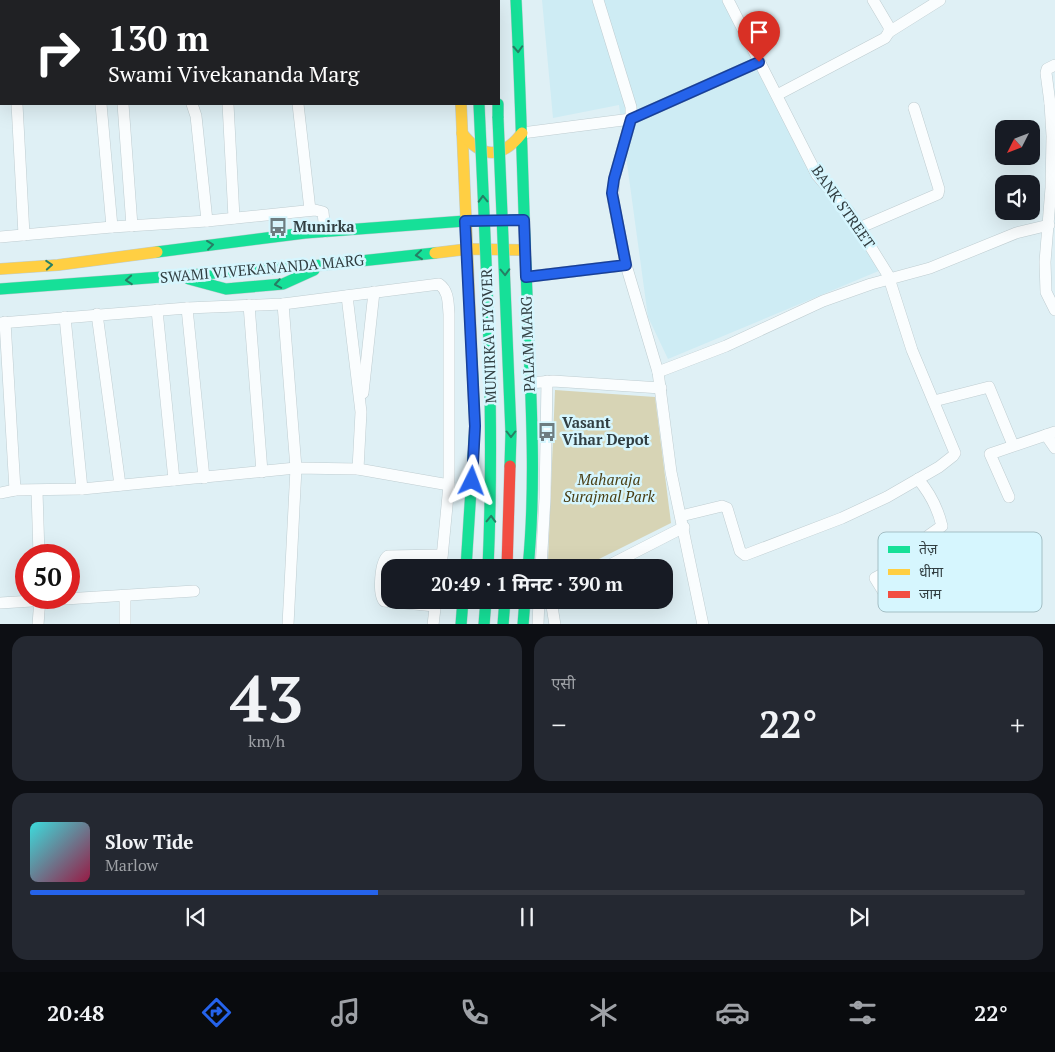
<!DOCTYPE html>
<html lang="hi">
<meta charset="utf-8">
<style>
:root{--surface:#171b24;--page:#242831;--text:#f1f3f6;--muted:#9ea1a6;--line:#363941;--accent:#2563eb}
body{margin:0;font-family:"PT Serif","Noto Sans Devanagari",serif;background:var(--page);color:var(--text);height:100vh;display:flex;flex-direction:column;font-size:19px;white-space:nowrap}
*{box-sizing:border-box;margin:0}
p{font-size:16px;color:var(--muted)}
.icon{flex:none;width:28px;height:28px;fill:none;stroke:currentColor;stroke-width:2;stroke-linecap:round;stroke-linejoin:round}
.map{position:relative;height:624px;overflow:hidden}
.drawer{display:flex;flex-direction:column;gap:12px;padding:12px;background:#0d0f14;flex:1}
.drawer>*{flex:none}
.guide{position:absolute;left:0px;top:0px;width:500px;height:105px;box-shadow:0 5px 20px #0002;background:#202124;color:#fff;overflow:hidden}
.needle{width:32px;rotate:228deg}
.controls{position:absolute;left:995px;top:120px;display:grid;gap:10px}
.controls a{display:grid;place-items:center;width:45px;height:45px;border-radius:10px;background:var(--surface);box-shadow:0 5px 20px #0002;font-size:25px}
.speed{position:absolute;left:15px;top:544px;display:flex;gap:10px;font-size:25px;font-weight:700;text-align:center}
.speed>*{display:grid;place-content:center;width:65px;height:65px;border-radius:50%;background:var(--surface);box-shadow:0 5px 20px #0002;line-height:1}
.speed .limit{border:8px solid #d22;background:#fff;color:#111}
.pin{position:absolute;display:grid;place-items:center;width:42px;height:42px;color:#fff;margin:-51px -21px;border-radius:50% 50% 50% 0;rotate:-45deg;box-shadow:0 0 5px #0007}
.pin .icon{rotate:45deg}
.me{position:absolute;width:55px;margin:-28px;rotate:3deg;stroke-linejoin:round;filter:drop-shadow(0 0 4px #0008)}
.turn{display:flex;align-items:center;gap:18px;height:105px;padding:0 25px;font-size:22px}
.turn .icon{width:65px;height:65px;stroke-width:2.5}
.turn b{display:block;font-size:35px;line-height:42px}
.big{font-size:38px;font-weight:700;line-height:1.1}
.drawer .widget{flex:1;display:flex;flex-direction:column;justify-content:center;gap:8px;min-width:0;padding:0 18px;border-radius:15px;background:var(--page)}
.drawer .dial{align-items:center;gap:0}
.dial b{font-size:65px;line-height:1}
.song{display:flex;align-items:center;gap:15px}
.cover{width:60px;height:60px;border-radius:8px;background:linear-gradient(135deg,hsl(180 70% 55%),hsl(340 70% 35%))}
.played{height:5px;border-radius:2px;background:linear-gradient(90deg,var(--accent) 35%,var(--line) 35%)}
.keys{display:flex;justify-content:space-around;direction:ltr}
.heat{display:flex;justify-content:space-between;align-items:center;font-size:28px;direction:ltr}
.drawer .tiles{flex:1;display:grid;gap:12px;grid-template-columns:1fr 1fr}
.widget:last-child{grid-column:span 2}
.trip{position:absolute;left:381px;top:559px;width:292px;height:50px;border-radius:15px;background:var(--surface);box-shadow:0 5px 20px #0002;font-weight:700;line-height:50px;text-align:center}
.menu{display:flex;height:80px;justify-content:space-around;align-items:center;background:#090b0e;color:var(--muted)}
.menu .icon{width:35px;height:35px}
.menu .active{color:var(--accent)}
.menu b{font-size:22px;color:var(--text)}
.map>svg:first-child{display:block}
</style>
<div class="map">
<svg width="1055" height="625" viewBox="0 0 1055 625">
<rect width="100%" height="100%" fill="#dff0f5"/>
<path fill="#ceecf4" d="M 542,0 L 730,0 L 810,156 L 857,215 L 881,270 L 668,359 L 648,317 L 619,105 L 553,118 Z"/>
<path fill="#d7d4b5" d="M 555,390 L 655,397 L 671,523 L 583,567 L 551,567 L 548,561 Z"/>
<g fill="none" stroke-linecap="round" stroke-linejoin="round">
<g stroke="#bfcdd1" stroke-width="12">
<g id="street">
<path d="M 171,0 L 171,1"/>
<path d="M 598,0 L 631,107 L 631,119 L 614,179 L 613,199 L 626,265 L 658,372 L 671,472 L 703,625"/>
<path d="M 873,0 L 889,27 L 889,32"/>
<path d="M 39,1 L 39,0"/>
<path d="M 232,1 L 233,0"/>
<path d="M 0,93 L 1,93"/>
<path d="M 777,95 L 885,38 L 889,32 L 940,0"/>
<path d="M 1050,103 L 1052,136 L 1051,188 L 1045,262 L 1046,292 L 1055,310"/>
<path d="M 17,104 L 24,235"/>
<path d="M 101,104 L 112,227"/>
<path d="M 123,104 L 132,226"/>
<path d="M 192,104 L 196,116 L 207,221"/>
<path d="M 228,104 L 234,218"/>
<path d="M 298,104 L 310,210"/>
<path d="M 1054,109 L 1050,103 L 1046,73 L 1047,69 L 1055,65"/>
<path d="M 522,133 L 631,119 L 759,62"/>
<path d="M 859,228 L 938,194 L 939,189 L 914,108"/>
<path d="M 0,237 L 112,227 L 207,221 L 315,210 L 323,212 L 325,232"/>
<path d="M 526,277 L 626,265"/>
<path d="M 347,296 L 361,412 L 358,469"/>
<path d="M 283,304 L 296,468 L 288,625"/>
<path d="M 249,305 L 262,472"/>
<path d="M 187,308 L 204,478"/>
<path d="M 157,310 L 174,480"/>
<path d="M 97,314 L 120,485"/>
<path d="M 65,317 L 82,489"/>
<path d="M 5,322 L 15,490"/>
<path d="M 0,323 L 187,308 L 283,304 L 439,284 C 449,291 448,303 449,314 L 449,485 L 441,568"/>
<path d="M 658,372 L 726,346 L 823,301 L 871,284 L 930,268 L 1016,233 L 1049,225"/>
<path d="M 530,383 L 553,381 L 661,388"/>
<path d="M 363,393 L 374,292"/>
<path d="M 934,401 L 989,387 L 1013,445"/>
<path d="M 1046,435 L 1055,448"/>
<path d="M 37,491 L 39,555"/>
<path d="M 0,493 L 15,490 L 82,489 L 296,468 L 358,469 L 449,485"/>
<path d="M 1009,497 L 990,454 L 1055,432"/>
<path d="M 681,516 L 722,506 L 727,508 L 740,551 L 745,555 L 842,518 L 887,497 L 939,467 L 953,456 L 955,453 L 912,350 L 888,275 L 849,212 L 817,175 L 728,0"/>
<path d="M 897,566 L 908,587 L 888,599 L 875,578 Z"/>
<path d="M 541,568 L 545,498 L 547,381"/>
<path d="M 604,568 L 684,527"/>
<path d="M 901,574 L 932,553 L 933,550 L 928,536 L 942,526 C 938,509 929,492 918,479"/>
<path d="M 551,600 L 555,625"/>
<path d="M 0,603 L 194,591"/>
<path d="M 435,606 L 384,601 C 378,594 380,561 388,556 L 442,555"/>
<path d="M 38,625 L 40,598"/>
<path d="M 125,625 L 125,596"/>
<path d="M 433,625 L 436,600"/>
<path d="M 538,625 L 539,600"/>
</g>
</g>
<g stroke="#bfcdd1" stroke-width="12">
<g id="fast">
<path d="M 455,0 L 455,1"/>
<path d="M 475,0 L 475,1"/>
<path d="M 494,0 L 494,1"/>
<path d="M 516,0 C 521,98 523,197 527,295 C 530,386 537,477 528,568"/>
<path d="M 498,104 L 498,118"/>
<path d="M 157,252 L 305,233 L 465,221 L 524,220"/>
<path d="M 189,279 L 226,289 L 283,284 L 314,270"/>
<path d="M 0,289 L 323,265 L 435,253"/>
<path d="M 466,568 L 475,426 L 472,359"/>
<path d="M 461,625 L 463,600"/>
<path d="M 523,625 L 525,600"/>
</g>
</g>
<g stroke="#bfcdd1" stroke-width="12">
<g id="slow">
<path d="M 461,104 L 472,359"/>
<path d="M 462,133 C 482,159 502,159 522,133"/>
<path d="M 435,253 L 468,249 L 525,250"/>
<path d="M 0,269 L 58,265 L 157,252"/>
</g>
</g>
<use href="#street" stroke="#fafdfe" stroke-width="11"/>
<use href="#fast" stroke="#16e098" stroke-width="11"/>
<use href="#slow" stroke="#ffcf43" stroke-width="11"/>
<g stroke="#c3cbce" stroke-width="12" stroke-linecap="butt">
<g id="fast-bridge">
<path d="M 479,104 C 486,259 495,413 488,568"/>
<path d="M 498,118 L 511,433 L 510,466"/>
<path d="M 484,625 L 486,600"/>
<path d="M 503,625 L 505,600"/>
</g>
</g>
<g stroke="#c3cbce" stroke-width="12" stroke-linecap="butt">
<path id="jam-bridge" d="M 507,568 L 510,466"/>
</g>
<use href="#fast-bridge" stroke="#16e098" stroke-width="11"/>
<use href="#jam-bridge" stroke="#f24e42" stroke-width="11"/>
</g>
<defs><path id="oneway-chevron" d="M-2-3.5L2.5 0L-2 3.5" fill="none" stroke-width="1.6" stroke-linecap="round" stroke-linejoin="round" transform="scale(1.25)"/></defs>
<g stroke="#267f64">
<use href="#oneway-chevron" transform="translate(518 49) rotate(87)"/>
<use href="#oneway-chevron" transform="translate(483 199) rotate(-92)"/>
<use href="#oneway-chevron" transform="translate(210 245) rotate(-7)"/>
<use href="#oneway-chevron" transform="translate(419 255) rotate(174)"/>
<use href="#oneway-chevron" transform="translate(49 265) rotate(-4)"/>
<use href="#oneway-chevron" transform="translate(505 272) rotate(88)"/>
<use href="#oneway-chevron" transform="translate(129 280) rotate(176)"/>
<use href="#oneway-chevron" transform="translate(278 284) rotate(170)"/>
<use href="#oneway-chevron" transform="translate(511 434) rotate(90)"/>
<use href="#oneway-chevron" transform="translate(491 519) rotate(-88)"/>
</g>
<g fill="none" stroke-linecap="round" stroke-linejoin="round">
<g stroke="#184099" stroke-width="12">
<path id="route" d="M 472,481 L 475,426 L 465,221 L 524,220 L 526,277 L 626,265 L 612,193 L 614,179 L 631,119 L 759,62"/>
</g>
<use href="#route" stroke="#2563eb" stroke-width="9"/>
</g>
<defs>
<g id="bus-bare" transform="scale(1.5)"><path d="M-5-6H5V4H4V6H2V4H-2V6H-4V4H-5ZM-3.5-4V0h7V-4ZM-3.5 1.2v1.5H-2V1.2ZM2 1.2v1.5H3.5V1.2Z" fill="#6e7c80" stroke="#d6f6fe" stroke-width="2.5" paint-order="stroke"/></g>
</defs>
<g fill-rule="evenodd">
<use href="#bus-bare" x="278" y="227"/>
<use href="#bus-bare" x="547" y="432"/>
</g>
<g text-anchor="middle" stroke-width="5" stroke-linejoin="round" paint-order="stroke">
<g font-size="15" fill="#313e41" stroke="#d6f6fe">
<text transform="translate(843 207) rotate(55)" y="5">BANK STREET</text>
<text transform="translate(262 269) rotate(-5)" y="5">SWAMI VIVEKANANDA MARG</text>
<text transform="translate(489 336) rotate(-92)" y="5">MUNIRKA FLYOVER</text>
<text transform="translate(528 344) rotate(-92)" y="5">PALAM MARG</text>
</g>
<g font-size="15" font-weight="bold" fill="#313e41" stroke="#d6f6fe" text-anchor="start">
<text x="293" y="232">Munirka</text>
<text x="562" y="428">Vasant<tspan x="562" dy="17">Vihar Depot</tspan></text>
</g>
<g font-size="15" font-style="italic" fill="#493d13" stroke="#d6f6fe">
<text x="609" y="485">Maharaja<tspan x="609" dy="17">Surajmal Park</tspan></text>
</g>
</g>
<rect x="878" y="532" width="164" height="80" rx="8" fill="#d6f6fe" stroke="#a4bfc5" stroke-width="1"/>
<rect x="888" y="546" width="22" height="7" fill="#16e098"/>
<rect x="888" y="569" width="22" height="6" fill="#ffcf43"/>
<rect x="888" y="591" width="22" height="7" fill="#f24e42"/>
<g font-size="14" fill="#313e41">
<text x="919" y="554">तेज़</text>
<text x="919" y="577">धीमा</text>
<text x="919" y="599">जाम</text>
</g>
</svg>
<div class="controls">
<a><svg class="needle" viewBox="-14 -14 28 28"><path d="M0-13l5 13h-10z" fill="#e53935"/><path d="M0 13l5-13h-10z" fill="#9ea1a6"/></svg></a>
<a><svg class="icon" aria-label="sound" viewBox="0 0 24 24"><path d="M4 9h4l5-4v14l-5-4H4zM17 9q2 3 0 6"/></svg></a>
</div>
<div class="speed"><div class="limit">50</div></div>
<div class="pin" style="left:759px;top:62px;background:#d93025"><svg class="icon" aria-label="arrive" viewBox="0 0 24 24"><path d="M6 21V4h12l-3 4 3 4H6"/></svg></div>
<svg class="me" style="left:472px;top:481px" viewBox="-20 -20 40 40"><path d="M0-17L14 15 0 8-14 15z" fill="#2563eb" stroke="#fff" stroke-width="4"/></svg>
<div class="trip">20:49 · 1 मिनट · 390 m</div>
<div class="guide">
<div class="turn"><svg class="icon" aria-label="right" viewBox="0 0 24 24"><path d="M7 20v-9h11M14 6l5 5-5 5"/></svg><div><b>130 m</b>Swami Vivekananda Marg</div></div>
</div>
</div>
<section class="drawer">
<div class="tiles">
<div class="widget dial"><b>43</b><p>km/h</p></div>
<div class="widget"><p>एसी</p>
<div class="heat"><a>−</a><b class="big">22°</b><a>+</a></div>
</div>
<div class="widget">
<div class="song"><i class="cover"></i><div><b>Slow Tide</b><p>Marlow</p></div></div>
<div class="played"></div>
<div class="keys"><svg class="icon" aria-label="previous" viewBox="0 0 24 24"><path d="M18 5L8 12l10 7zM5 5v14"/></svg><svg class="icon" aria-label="pause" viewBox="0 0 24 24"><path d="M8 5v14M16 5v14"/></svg><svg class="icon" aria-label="next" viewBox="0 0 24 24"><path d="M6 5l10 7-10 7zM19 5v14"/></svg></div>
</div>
</div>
</section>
<nav class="menu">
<b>20:48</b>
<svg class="icon active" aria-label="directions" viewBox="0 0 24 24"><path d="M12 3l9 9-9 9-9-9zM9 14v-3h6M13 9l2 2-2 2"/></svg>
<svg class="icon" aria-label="music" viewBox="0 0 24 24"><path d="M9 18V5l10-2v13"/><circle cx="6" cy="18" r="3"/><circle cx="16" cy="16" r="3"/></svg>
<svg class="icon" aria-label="phone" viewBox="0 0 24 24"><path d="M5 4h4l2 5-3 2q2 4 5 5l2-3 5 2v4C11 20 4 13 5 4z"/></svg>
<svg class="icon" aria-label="climate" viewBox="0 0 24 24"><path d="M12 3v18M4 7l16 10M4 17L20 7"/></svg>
<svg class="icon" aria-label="car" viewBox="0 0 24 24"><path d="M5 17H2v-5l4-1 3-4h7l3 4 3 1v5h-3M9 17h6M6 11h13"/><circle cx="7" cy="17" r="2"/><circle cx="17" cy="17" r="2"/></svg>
<svg class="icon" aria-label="filters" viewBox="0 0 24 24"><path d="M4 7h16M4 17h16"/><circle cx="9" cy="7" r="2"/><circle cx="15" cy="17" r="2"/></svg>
<b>22°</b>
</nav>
